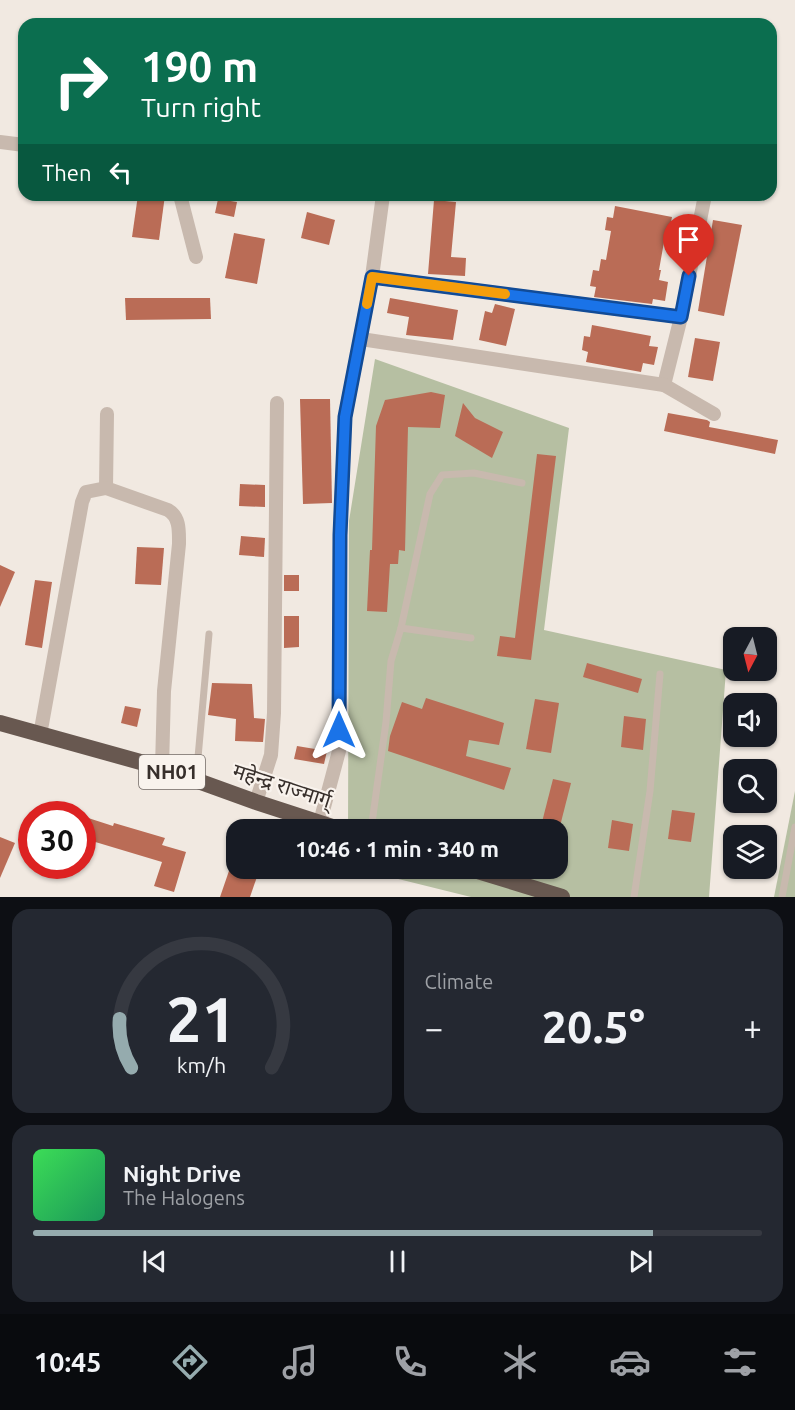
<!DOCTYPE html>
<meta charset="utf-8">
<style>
:root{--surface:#171b24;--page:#242831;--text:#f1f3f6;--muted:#9ea1a6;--line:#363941;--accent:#95abae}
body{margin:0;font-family:Ubuntu,"Noto Sans Devanagari",sans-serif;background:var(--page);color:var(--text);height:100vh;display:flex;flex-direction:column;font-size:22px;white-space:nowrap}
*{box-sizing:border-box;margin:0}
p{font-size:20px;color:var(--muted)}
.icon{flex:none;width:33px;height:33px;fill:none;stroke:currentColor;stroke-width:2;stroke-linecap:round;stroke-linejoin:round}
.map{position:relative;height:897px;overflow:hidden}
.panel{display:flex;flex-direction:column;gap:12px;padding:12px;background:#0d0f14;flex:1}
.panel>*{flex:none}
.top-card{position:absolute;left:18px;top:18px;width:759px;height:183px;border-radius:18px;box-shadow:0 2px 4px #0004;background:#0b6e4f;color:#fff;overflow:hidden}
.needle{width:39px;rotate:187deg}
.fabs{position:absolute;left:723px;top:627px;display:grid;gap:12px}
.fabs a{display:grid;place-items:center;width:54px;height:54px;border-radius:12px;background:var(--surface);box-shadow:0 2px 4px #0004;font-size:30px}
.speed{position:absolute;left:18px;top:801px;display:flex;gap:12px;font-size:30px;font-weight:700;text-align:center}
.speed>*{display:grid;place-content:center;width:78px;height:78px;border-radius:50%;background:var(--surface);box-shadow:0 2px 4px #0004;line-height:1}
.speed .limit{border:9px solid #d22;background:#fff;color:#111}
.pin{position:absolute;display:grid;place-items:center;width:51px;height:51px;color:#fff;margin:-62px -26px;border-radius:50% 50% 50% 0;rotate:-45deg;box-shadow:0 0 6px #0007}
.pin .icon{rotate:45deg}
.me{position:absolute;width:66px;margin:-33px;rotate:0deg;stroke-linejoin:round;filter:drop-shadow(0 0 4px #0008)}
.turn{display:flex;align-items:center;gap:21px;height:126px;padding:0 24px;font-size:27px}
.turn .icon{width:78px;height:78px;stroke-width:2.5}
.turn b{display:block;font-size:42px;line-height:51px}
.then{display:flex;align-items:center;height:57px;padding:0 24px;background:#0003;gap:12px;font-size:22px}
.big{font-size:45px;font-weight:700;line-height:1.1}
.panel .widget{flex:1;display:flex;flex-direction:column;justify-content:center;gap:9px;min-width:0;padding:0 21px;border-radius:18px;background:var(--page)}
.panel .dial{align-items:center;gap:0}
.dial svg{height:156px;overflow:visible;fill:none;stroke:var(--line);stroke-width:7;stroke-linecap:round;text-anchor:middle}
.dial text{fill:var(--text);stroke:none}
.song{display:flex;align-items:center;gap:18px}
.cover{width:72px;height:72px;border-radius:9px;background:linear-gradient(135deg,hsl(130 70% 55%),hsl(150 70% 35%))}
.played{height:6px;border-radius:3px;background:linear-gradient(90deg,var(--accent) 85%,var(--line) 85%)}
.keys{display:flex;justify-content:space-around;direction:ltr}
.heat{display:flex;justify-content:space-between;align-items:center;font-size:33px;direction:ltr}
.panel .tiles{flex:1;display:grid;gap:12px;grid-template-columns:1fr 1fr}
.widget:last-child{grid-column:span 2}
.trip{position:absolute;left:226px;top:819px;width:342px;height:60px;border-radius:18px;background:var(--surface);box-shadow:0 2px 4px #0004;font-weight:700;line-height:60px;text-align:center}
.tab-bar{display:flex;height:96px;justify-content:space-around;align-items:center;background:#090b0e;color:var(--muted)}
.tab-bar .icon{width:42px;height:42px}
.tab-bar .active{color:var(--accent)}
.tab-bar b{font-size:27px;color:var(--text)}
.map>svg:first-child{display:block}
</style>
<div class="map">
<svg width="795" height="897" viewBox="0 0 795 897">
<rect width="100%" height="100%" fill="#f1e9e1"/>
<g fill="#b6bfa2">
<path d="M 375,359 L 569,428 L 544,630 L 726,670 L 709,897 L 471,897 L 358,869 L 558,868 L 558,830 L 348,830 L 349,521 Z"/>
<path d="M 795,791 L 795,897 L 774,897 Z"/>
</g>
<g fill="#ba6c56">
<path d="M 138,195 L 165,195 L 159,240 L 132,237 Z"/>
<path d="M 218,199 L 237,202 L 234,217 L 215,213 Z"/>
<path d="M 434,200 L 456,202 L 451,257 L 466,258 L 465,276 L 428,274 Z"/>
<path d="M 615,206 L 672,217 L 670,227 L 679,228 L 676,244 L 664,242 L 659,270 L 661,270 L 659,280 L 668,282 L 665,301 L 653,299 L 652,304 L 594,297 L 596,287 L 590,286 L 593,270 L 599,271 L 601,259 L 606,260 L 611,231 L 605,230 L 607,217 L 613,218 Z"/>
<path d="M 307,212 L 335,220 L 329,245 L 301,238 Z"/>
<path d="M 713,220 L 742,225 L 724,316 L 698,311 Z"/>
<path d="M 234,233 L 265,239 L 257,284 L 225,278 Z"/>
<path d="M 125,298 L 210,298 L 211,319 L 126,320 Z"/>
<path d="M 390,298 L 458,310 L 453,340 L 406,335 L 409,317 L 387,313 Z"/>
<path d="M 495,304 L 515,309 L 506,346 L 479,340 L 485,311 L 492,313 Z"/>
<path d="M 592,325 L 651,336 L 649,346 L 658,347 L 654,365 L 643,363 L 641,372 L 586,362 L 588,352 L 582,350 L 584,336 L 590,337 Z"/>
<path d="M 695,338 L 720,342 L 713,381 L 688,377 Z"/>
<path d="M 431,392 L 445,395 L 440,428 L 408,427 L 405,551 L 399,550 L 398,564 L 390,564 L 387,612 L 367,611 L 370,550 L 372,550 L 376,426 L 385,400 Z"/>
<path d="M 300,399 L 330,399 L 332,503 L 303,504 Z"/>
<path d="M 463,403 L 475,418 L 503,432 L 492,458 L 455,436 Z"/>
<path d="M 668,413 L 707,420 L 710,422 L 709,427 L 778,440 L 775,454 L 664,431 Z"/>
<path d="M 537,454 L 556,456 L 531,660 L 497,656 L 500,636 L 515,638 Z"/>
<path d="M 240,484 L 265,485 L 265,507 L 239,506 Z"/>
<path d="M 241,536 L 265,538 L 264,557 L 239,555 Z"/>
<path d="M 137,547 L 164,548 L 161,585 L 135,584 Z"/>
<path d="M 0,565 L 15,572 L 0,607 Z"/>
<rect x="284" y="575" width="15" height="16"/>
<path d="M 35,580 L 52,582 L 42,648 L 25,645 Z"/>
<path d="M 284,616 L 299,616 L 299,647 L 284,648 Z"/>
<path d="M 587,663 L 642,679 L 638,693 L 583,677 Z"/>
<path d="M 212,683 L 252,684 L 254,718 L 265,719 L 263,742 L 235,741 L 236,719 L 208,715 Z"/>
<path d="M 426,698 L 504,723 L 499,745 L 469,740 L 466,756 L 511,768 L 504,790 L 388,751 L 390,736 L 402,702 L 422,709 Z"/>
<path d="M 535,699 L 559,703 L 551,753 L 526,749 Z"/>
<path d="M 125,706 L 141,709 L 137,727 L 121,723 Z"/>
<path d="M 624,716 L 646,719 L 643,750 L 621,747 Z"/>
<path d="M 297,746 L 327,751 L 324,764 L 294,759 Z"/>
<path d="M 553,779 L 571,783 L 559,830 L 541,826 Z"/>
<path d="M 672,810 L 695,813 L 691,842 L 668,839 Z"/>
<path d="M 82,816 L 113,826 L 114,823 L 165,838 L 162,845 L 186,852 L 174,892 L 154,886 L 162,862 L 82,838 Z"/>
<path d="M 612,820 L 633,824 L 629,851 L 608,848 Z"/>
<path d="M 0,837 L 15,843 L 0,878 Z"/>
<path d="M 230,868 L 260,868 L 250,897 L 220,897 Z"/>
</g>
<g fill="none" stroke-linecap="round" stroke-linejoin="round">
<g stroke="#c8b9ae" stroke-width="7">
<path d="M 401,628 L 430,494 L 442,475 L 474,473 L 522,483"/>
<path d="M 196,780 L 209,634"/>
<path d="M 371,830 L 386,722 L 391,661 L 401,628 L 471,638"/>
<path d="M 634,897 L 650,791 L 660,674"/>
<path d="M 782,897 L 795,827"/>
</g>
<g stroke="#c8b9ae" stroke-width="14">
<path d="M 0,142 L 24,145"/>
<path d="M 180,195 L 196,257"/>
<path d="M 705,195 L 681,317 L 664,385 L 714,414"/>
<path d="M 372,277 L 681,317"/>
<path d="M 361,339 L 664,385"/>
<path d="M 107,414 L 106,488 L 168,510 C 180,517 179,531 179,544 L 164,691 L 162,768"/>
<path d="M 40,735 L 82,502 L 86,492 L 106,488"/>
<path d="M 256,802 L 271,755 L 274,713 L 277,403"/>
<path d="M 320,822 L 339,751 L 340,535 L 345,417 L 372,277 L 383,195"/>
</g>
<g stroke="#685850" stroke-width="16">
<path d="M 0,723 L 162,768 L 256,802 L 342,830"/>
<path d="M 468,868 L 562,897"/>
</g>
</g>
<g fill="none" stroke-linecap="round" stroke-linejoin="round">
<g stroke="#114b97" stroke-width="15">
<path id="route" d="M 339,730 L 340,535 L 345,417 L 372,277 L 681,317 L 689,276"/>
</g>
<use href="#route" stroke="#1a73e8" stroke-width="10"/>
<path stroke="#f59e0b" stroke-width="10" d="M 367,304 L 372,277 L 505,294"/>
</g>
<g text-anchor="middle" stroke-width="4.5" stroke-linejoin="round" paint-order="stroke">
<rect fill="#f9f3ed" stroke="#716a65" stroke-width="1.5" x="139" y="755" width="66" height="34" rx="4.5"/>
<g font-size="20" font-weight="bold" fill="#372f2b">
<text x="172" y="779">NH01</text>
</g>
<g font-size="21" fill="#372f2b" stroke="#f9f3ed">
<text transform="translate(282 786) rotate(18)" y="7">महेन्द्र राज्मार्ग्</text>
</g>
</g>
</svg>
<div class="fabs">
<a><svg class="needle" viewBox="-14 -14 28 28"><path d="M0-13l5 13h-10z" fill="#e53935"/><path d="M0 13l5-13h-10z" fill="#9ea1a6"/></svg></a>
<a><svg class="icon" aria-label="sound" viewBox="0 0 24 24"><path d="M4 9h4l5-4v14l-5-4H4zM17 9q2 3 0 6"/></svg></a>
<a><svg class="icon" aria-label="search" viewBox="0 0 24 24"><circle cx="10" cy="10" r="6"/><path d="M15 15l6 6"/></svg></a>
<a><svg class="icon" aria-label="layers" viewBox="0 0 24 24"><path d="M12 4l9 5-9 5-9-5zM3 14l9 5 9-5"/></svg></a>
</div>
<div class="speed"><div class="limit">30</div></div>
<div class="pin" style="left:689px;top:276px;background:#d93025"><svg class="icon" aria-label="arrive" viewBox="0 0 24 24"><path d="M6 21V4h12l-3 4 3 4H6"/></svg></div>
<svg class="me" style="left:339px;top:730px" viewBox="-20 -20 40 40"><path d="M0-17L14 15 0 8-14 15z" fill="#1a73e8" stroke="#fff" stroke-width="4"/></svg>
<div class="trip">10:46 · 1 min · 340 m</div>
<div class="top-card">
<div class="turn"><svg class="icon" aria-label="right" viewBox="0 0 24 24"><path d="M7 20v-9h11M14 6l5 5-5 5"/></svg><div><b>190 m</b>Turn right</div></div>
<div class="then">Then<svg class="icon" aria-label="left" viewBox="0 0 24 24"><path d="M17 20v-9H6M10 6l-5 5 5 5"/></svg></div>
</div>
</div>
<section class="panel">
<div class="tiles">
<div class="widget dial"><svg viewBox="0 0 100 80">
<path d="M14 69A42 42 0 1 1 86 69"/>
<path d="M14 69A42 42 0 0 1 8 44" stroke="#95abae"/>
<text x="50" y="56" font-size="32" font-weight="700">21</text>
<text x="50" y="72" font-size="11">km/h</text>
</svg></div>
<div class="widget"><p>Climate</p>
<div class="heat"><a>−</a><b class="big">20.5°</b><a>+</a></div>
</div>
<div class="widget">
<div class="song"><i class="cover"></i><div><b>Night Drive</b><p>The Halogens</p></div></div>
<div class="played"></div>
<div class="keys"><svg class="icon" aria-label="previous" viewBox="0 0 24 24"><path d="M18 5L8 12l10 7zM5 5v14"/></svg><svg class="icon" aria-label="pause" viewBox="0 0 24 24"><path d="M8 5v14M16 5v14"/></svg><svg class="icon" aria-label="next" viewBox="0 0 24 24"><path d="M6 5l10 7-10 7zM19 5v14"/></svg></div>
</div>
</div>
</section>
<nav class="tab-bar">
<b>10:45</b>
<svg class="icon active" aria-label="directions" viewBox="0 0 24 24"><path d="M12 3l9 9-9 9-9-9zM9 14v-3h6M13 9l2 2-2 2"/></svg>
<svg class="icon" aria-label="music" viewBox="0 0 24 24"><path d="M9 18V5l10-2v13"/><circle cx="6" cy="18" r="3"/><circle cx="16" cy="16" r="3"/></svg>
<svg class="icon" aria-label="phone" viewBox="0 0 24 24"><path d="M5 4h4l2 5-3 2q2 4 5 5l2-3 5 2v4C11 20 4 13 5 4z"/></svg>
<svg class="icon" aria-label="climate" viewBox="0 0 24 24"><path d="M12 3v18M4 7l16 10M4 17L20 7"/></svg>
<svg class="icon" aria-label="car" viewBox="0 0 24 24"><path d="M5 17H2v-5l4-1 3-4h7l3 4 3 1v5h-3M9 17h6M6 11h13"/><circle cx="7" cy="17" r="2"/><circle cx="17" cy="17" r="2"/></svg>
<svg class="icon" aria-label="filters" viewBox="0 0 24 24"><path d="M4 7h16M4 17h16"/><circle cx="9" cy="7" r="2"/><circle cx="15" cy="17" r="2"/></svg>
</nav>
